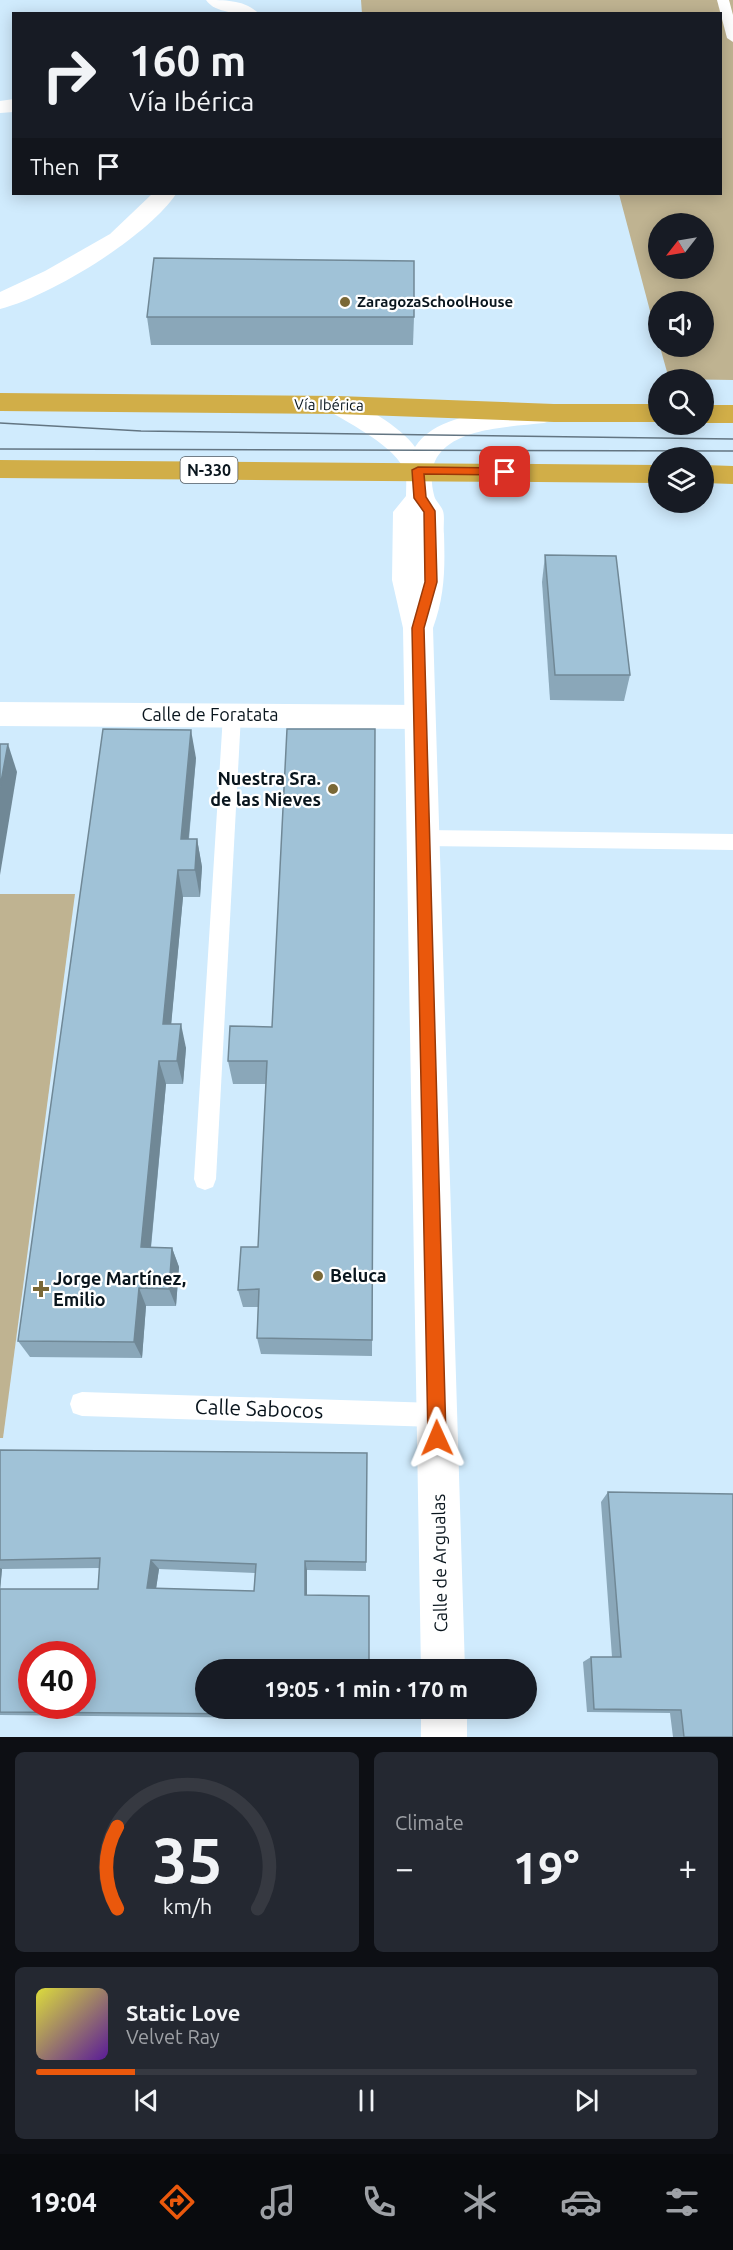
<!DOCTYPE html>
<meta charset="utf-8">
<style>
:root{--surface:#171b24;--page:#242831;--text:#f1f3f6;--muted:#9ea1a6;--line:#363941;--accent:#ea580c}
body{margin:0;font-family:Ubuntu,sans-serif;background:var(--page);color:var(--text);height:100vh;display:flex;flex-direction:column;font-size:22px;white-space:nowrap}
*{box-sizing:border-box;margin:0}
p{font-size:20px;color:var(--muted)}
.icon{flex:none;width:33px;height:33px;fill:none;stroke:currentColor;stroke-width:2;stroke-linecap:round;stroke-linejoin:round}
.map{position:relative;height:1737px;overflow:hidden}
.side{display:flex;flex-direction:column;gap:15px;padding:15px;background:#0d0f14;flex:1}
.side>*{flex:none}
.top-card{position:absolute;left:12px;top:12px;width:710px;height:183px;border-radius:0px;box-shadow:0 3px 15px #0003;background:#171b24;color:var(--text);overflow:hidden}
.needle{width:39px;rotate:239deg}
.tools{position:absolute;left:648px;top:213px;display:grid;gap:12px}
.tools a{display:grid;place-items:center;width:66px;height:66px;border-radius:50%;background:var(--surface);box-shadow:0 3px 15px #0003;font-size:30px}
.speed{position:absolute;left:18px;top:1641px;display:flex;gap:12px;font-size:30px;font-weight:700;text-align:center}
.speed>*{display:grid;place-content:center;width:78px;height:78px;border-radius:50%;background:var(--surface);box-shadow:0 3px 15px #0003;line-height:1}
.speed .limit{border:9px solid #d22;background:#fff;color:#111}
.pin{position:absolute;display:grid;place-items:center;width:51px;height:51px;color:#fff;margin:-26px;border-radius:12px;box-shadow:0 3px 9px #0006}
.me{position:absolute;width:66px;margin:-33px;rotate:359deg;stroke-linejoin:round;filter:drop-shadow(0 0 4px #0008)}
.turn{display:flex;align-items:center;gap:21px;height:126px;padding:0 18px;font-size:27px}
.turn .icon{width:78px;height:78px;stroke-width:2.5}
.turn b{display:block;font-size:42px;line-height:51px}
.then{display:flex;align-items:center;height:57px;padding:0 18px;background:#0003;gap:12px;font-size:22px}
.big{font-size:45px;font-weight:700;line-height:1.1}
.side .tile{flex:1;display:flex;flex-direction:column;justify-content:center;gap:9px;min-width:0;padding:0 21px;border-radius:9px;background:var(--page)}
.side .dial{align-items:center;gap:0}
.dial svg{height:156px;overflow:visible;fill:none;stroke:var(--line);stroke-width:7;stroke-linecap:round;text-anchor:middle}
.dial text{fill:var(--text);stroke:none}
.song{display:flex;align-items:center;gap:18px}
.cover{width:72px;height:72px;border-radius:9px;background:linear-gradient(135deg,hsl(60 70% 55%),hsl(270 70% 35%))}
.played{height:6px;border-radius:3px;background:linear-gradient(90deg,var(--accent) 15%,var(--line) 15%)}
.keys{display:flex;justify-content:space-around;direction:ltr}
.heat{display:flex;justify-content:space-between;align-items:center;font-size:33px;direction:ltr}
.side .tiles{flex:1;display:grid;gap:15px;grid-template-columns:1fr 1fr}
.tile:last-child{grid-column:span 2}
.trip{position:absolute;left:195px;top:1659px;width:342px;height:60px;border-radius:30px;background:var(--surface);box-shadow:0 3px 15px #0003;font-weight:700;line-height:60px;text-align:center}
.menu{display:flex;height:96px;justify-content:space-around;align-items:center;background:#090b0e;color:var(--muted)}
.menu .icon{width:42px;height:42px}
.menu .selected{color:var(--accent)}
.menu b{font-size:27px;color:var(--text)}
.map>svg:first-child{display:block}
</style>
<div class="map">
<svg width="733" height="1737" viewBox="0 0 733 1737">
<rect width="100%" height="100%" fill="#d0ebfd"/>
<g fill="#bfb391" fill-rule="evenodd">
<path d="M 361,0 L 733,0 L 733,380 L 669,379 L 660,347 L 704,346 L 704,302 L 658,302 L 658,341 L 619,194 L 720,194 L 720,14 L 362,14 ZM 658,224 L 704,224 L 704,268 L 658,268 Z"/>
<path d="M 0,894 L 75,894 L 3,1438 L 0,1438 Z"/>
</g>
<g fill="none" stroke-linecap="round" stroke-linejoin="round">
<g fill="#fff" fill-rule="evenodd">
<path d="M 717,0 L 729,0 L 733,15 L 733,42 L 727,38 Z"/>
<path d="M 232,708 L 238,710 L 241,715 L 216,1179 L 213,1187 L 205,1190 L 197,1187 L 194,1179 L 223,715 L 226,710 Z"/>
<path d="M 423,830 L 733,834 L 733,850 L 423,846 L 416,844 L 413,838 L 416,832 Z"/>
<path d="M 82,1392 L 436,1403 L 445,1406 L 448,1415 L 445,1424 L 436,1427 L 82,1416 L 73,1413 L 70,1404 L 73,1395 Z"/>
</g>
<g fill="#fff" fill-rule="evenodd">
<path d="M 206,0 C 225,0 246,0 259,14 C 244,14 215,14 206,0 Z"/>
<path d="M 14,99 L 14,112 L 0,113 L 0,101 Z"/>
<path d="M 152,194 L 176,194 C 147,237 51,296 0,309 L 0,292 L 45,271 L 110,234 Z"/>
<path d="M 0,702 L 420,705 L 431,709 L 435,717 L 431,725 L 420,729 L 0,726 Z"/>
</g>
<g fill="#fff" fill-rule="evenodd">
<path d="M 338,396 C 360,402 402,428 415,447 C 438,411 506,410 544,405 L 553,408 L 557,414 L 553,420 L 544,423 C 500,428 417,428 434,495 C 435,501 441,505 443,511 C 445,517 443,527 444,534 C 445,568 445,595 433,628 L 465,1670 L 421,1670 L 403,628 L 392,580 L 393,512 L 406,496 C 406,488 407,479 405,472 C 397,447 350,424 329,411 L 325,405 L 329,399 Z"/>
<rect x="421" y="1708" width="46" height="29"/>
</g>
<g fill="#d1ae48" fill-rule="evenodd">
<path d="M 0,393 L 338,396 L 554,404 L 658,404 L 658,422 L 554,422 L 338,414 L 0,411 Z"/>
<rect x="704" y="405" width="29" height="18"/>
<path d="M 0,460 L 658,465 L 658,483 L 0,478 Z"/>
<path d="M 704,465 L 733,466 L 733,484 L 704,483 Z"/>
</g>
<g stroke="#637582" stroke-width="1.5">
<path d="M 0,423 L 141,431 L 733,439"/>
<path d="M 0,449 L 733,451"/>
</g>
</g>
<g fill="#8aa7b9" fill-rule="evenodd">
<path d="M 147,317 L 414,317 L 413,345 L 151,345 Z"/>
<path d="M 545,555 L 630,675 L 624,701 L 550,700 L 542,582 Z"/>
<path d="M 375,729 L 372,1356 L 261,1354 L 257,1338 L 258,1307 L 243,1307 L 238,1290 L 258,1247 L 266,1084 L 233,1084 L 228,1061 L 272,1027 Z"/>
<path d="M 196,758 L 189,839 L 197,839 L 202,867 L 200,897 L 183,897 L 171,1024 L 186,1048 L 183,1084 L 166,1084 L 151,1248 L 172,1248 L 179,1267 L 176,1306 L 146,1306 L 142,1358 L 30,1357 L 18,1341 Z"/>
<path d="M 0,1450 L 367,1453 L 366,1571 L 307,1570 L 307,1595 L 370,1708 L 369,1719 L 0,1715 ZM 100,1568 L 98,1589 L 0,1589 L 2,1569 ZM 159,1569 L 255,1573 L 254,1591 L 156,1588 Z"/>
<path d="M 608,1492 L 733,1737 L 673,1737 L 670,1713 L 587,1712 L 583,1662 L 591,1657 L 612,1657 L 601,1502 Z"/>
</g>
<g fill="#708896">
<path d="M 191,730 L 196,758 L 186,866 L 181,839 Z"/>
<path d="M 8,744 L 17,772 L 0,875 L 0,787 Z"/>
<path d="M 197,839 L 202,867 L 200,897 L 195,870 Z"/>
<path d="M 178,870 L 183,897 L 169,1048 L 163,1024 Z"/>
<path d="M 181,1024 L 186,1048 L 183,1084 L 177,1061 Z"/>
<path d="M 159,1061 L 166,1084 L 149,1266 L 141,1247 Z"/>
<path d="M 172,1248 L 179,1267 L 176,1306 L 169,1289 Z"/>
<path d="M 139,1288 L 146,1306 L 142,1358 L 134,1342 Z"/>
<path d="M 151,1560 L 159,1569 L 155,1596 L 147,1588 Z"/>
<path d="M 305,1561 L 307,1570 L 307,1603 L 305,1595 Z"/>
<path d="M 0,1568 L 2,1569 L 0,1592 Z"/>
</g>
<g fill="#a0c2d7" stroke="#708896" stroke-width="1.5" fill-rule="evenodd">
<path d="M 154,258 L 414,261 L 414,317 L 147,317 Z"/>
<path d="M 545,555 L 616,556 L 630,675 L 555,675 Z"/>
<path d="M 103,729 L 191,730 L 181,839 L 197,839 L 195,870 L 178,870 L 163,1024 L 181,1024 L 177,1061 L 159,1061 L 141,1247 L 172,1248 L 169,1289 L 139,1288 L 134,1342 L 18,1341 Z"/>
<path d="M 287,729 L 375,729 L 372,1340 L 257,1338 L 259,1289 L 238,1290 L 241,1247 L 258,1247 L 267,1061 L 228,1061 L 230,1026 L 272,1027 Z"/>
<path d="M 0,744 L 8,744 L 0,787 Z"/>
<path d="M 0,1450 L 367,1453 L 366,1562 L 305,1561 L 305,1595 L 369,1596 L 369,1670 L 206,1670 L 206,1708 L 370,1708 L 370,1715 L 0,1712 L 0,1589 L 98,1589 L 100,1558 L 0,1560 ZM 151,1560 L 256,1564 L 254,1591 L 147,1588 ZM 32,1654 L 82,1654 L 82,1706 L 32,1706 Z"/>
<path d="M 608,1492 L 733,1494 L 733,1737 L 684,1737 L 681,1710 L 594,1709 L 591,1657 L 621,1657 Z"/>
</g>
<path fill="#ea580c" stroke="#983908" stroke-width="1.5" d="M 418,467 L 505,468 L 511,472 L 505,475 L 424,474 L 426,497 L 435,511 L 437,582 L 424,628 L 446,1438 L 443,1444 L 437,1446 L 431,1444 L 428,1438 L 412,628 L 425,582 L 424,512 L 414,498 L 412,470 Z"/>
<g fill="#7a6836" stroke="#fff" stroke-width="2">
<circle cx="345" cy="302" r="6"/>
<circle cx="333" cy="789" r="6"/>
<circle cx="318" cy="1276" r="6"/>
<path d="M38 1280h6v6h6v6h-6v6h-6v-6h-6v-6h6z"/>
</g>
<g text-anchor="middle" stroke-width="4.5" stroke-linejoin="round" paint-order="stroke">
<g font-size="15" font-weight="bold" fill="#09151d" stroke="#fff" text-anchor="start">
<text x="357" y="307">ZaragozaSchoolHouse</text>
</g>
<g font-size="15" fill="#09151d" stroke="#fff">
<text transform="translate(329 405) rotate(1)" y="5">Vía Ibérica</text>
</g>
<rect fill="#fff" stroke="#535b61" stroke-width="1.5" x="180.5" y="457" width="57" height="26" rx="4.5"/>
<g font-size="16" font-weight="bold" fill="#09151d">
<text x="209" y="476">N-330</text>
</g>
<g font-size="18" fill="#09151d" stroke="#fff">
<text x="210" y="721">Calle de Foratata</text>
<text transform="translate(440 1563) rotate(-91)" y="6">Calle de Argualas</text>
</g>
<g font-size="18" font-weight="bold" fill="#09151d" stroke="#fff" text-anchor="start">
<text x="321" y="785" text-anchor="end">Nuestra Sra.<tspan x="321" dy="21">de las Nieves</tspan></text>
<text x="330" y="1282">Beluca</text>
<text x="53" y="1285">Jorge Martínez,<tspan x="53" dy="21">Emilio</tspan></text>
</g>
<g font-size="21" fill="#09151d" stroke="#fff">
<text transform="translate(259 1409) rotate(2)" y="7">Calle Sabocos</text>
</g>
</g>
</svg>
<div class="tools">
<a><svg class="needle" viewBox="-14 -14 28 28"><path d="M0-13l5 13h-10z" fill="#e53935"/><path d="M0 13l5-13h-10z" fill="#9ea1a6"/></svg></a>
<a><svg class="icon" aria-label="sound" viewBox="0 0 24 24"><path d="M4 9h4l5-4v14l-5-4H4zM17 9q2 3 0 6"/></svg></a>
<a><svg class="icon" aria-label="search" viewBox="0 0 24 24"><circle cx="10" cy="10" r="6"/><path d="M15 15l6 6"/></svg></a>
<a><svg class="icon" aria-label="layers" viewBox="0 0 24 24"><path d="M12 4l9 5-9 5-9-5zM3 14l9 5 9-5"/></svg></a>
</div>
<div class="speed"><div class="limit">40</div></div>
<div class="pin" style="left:505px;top:472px;background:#d93025"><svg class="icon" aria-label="arrive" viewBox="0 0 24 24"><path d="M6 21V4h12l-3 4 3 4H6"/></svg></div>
<svg class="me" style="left:437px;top:1438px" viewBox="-20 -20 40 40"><path d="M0-17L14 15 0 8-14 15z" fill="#ea580c" stroke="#fff" stroke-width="4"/></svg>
<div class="trip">19:05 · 1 min · 170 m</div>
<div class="top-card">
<div class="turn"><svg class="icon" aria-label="right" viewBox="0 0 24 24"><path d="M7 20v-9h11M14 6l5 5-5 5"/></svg><div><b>160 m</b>Vía Ibérica</div></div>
<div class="then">Then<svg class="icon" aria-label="arrive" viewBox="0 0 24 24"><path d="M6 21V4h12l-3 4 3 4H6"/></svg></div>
</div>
</div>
<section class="side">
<div class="tiles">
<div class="tile dial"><svg viewBox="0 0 100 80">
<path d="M14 69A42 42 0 1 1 86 69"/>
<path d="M14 69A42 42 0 0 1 14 27" stroke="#ea580c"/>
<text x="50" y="56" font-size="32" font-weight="700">35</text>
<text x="50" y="72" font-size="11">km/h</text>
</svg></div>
<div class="tile"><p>Climate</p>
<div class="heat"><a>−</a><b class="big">19°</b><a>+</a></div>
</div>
<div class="tile">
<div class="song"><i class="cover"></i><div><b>Static Love</b><p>Velvet Ray</p></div></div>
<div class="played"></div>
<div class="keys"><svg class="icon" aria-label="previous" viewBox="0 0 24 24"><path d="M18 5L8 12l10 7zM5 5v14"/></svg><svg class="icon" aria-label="pause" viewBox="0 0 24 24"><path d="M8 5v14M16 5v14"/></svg><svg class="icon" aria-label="next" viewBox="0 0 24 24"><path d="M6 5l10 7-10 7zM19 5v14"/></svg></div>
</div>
</div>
</section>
<nav class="menu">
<b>19:04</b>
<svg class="icon selected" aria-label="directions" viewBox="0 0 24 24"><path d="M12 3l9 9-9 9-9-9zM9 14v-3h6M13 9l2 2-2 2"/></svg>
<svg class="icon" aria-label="music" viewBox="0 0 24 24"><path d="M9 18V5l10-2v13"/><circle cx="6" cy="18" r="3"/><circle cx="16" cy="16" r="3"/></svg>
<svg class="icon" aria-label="phone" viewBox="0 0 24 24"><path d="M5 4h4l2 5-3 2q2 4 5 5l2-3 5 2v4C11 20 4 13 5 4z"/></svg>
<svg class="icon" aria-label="climate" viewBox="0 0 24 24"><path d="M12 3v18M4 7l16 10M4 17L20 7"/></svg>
<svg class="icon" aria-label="car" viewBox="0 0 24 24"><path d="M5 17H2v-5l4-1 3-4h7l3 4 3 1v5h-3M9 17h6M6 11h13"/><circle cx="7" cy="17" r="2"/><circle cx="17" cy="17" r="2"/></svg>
<svg class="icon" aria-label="filters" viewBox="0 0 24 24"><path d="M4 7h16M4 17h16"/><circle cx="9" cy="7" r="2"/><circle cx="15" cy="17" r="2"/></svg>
</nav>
